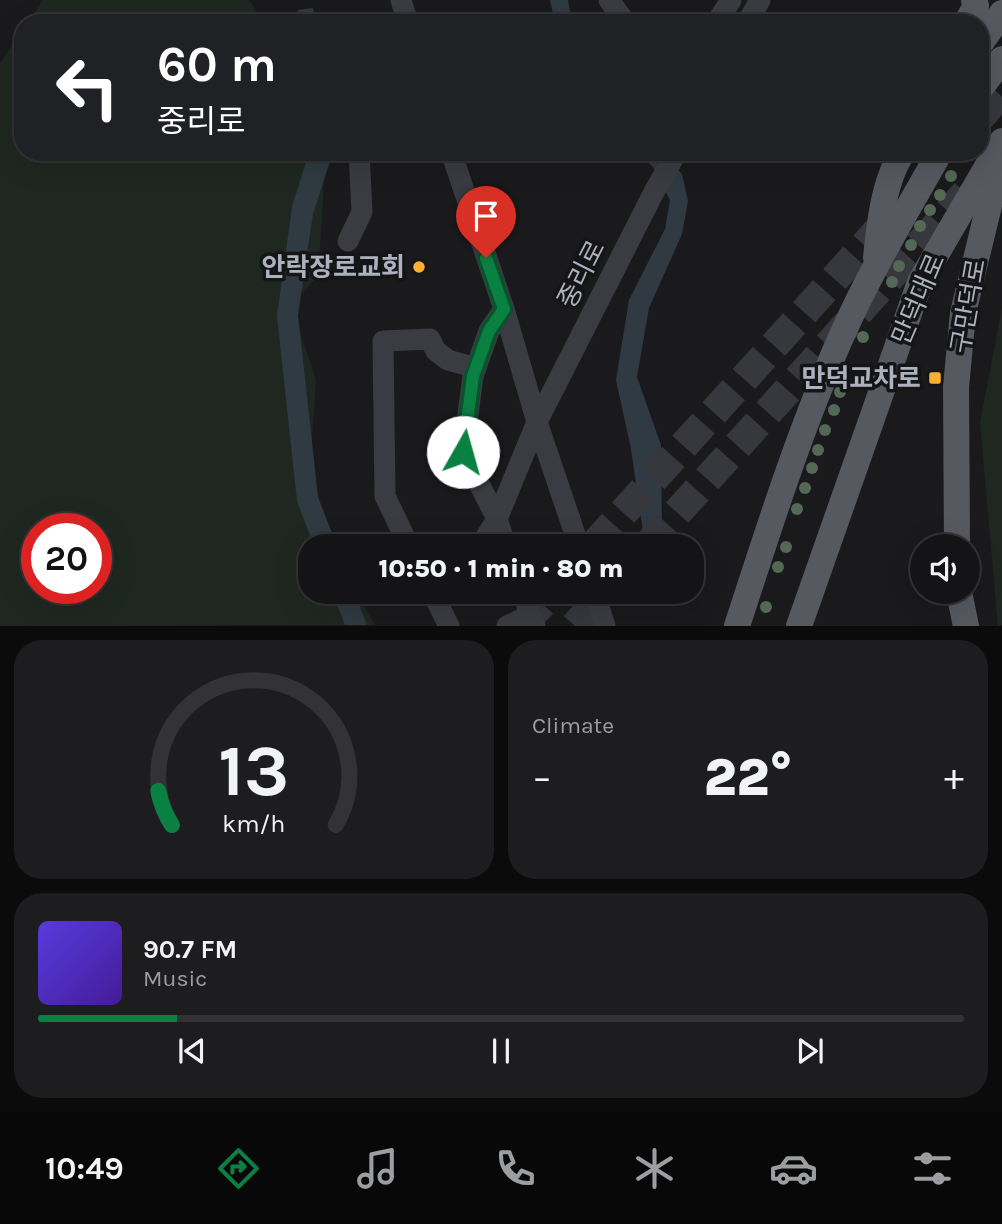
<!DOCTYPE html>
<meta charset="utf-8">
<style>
:root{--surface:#141416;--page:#1d1d1f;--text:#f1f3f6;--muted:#9d9ea1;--line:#333335;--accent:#0b8043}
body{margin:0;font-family:Karla,"Noto Sans KR",sans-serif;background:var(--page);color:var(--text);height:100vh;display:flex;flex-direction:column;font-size:26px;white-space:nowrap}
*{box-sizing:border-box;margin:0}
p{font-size:23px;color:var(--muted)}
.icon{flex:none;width:38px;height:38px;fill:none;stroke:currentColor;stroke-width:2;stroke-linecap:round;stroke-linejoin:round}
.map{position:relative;height:626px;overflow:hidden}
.panel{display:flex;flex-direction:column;gap:14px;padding:14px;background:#0b0b0c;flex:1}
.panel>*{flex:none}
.hud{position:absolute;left:14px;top:14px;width:975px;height:147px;border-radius:28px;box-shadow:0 7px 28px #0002,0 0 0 2px var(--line);background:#202124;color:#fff;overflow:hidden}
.buttons{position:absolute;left:910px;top:534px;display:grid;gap:14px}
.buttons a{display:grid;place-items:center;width:70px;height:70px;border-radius:50%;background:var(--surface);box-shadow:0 7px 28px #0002,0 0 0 2px var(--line);font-size:35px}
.speed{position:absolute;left:21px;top:513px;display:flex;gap:14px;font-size:35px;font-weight:700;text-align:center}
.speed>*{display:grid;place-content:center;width:91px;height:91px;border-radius:50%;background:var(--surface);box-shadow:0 7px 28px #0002,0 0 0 2px var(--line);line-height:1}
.speed .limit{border:10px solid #d22;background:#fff;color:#111}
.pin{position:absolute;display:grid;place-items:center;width:60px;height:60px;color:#fff;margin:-72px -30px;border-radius:50% 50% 50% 0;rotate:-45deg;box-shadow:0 0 7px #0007}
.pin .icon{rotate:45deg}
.me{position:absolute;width:77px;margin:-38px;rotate:7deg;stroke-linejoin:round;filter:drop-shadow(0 0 5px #0008)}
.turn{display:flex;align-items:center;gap:24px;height:147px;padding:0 28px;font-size:32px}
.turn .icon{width:91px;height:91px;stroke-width:2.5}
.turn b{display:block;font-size:49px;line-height:60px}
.big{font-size:52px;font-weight:800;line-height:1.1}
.panel .tile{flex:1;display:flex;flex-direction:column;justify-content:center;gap:10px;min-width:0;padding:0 24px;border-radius:28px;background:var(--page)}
.panel .dial{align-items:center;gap:0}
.dial svg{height:182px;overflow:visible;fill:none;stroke:var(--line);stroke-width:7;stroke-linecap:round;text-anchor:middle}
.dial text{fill:var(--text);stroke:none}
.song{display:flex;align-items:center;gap:21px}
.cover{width:84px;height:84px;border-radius:10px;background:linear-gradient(135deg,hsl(250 70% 55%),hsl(260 70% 35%))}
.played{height:7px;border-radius:4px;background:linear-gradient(90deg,var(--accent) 15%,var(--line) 15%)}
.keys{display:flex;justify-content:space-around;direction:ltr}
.heat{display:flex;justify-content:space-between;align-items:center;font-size:38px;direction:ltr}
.panel .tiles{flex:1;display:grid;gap:14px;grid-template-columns:1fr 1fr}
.tile:last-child{grid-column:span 2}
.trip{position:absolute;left:298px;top:534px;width:406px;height:70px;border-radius:28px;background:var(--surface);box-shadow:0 7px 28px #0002,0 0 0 2px var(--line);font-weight:800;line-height:70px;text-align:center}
.dock{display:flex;height:112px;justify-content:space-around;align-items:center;background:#080809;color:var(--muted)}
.dock .icon{width:49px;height:49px}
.dock .on{color:var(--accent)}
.dock b{font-size:32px;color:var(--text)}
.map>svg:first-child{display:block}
</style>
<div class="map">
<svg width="1002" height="626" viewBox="0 0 1002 626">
<rect width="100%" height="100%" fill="#1a1a1d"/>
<g fill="#1f2820" fill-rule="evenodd">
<path d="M 43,0 L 249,0 L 264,23 L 27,23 Z"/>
<path d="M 23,29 L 23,152 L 326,152 L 318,277 L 291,304 L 316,381 L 307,505 L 330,546 L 310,546 L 310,592 L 356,592 L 375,625 L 0,626 L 0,63 ZM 37,528 L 96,528 L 96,588 L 37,588 Z"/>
<path d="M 1002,308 L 1002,625 L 998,626 L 980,423 Z"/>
</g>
<g fill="#2f3a42">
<path d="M 550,0 L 568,0 L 572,23 L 555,23 Z"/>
<path d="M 313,8 L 316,23 L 300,23 L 298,10 Z"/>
<path d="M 309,152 L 333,152 L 313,214 L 298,315 L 318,497 L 337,546 L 314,546 L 297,501 L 277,316 L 292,207 Z"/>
<path d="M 637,152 L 662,152 L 682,174 L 688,201 L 682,234 L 649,308 L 637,377 L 661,445 L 662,531 L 643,532 L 631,449 L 616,380 L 629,300 L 665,229 L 670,200 L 653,167 Z"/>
<path d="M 332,592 L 354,592 L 367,625 L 345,625 Z"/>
</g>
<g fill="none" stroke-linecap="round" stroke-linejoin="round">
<g stroke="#37383d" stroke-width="30" stroke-dasharray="30 15" stroke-linecap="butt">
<path d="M 980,117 L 1002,92"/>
<path d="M 593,546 L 892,215"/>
<path d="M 647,546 L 966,193"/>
<path d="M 522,626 L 552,592"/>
<path d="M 575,626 L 606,592"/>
</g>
<g stroke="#3b3c42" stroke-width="21">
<path d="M 401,0 L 408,23"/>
<path d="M 609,0 L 626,23"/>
<path d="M 716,23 L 731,0"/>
<path d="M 747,23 L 760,0"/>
<path d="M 451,152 L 504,309 L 537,422 L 497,519 L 480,546"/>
<path d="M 348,241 L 362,212 L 359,152"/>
<path d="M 504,309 L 489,331 L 473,376 L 463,452 L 497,519 L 506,546"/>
<path d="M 409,546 L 385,496 L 383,341 L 430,339 L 436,351 L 448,360 L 476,368"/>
<path d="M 579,546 L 537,422 L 655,190 L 677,152"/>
<path d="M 432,592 L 449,626"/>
<path d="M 522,592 L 535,626"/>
<path d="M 594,592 L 605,626"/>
<path d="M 507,626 L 530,615"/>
</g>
<g stroke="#575961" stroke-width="26">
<path d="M 966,23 L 976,6 L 974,0"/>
<path d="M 980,44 L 1002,13"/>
<path d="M 980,89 L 1002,59"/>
<path d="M 876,258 C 879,226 884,179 903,152"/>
<path d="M 957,546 L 956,387 L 963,313 L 999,164"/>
<path d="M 959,592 L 966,626"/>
<path d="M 737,626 C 769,528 800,429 842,335 C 870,272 906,212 940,152"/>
<path d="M 799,626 L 920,282 L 1002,141"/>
</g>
</g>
<g fill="#536855">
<circle cx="951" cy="176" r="6"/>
<circle cx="940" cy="195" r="6"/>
<circle cx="930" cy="210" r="6"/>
<circle cx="920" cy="226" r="6"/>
<circle cx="911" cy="245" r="6"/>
<circle cx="899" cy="266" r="6"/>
<circle cx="892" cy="282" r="6"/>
<circle cx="863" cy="337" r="6"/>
<circle cx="840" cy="392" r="6"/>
<circle cx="834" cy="410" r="6"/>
<circle cx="825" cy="430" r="6"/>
<circle cx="818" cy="450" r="6"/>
<circle cx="812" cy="468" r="6"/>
<circle cx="805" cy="488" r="6"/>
<circle cx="797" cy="509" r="6"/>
<circle cx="786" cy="547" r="6"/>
<circle cx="778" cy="567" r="6"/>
<circle cx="766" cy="607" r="6"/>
</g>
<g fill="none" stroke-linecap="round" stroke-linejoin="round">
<g stroke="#07532c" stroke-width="18">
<path id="route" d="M 463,452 L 473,376 L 489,331 L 504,309 L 486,258"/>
</g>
<use href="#route" stroke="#0b8043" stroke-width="12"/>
</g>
<g fill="#fcb033" stroke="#151518" stroke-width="2.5">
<circle cx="419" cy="267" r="7"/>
<rect x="928" y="371" width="14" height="14" rx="3.5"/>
</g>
<g text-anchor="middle" stroke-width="7" stroke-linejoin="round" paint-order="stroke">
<g font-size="26" font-weight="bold" fill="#acb2bd" stroke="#151518" text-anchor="end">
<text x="405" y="276">안락장로교회</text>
<text x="921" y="387">만덕교차로</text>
</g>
<g font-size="26" fill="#acb2bd" stroke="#151518">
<text transform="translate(581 274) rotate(-63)" y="9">중리로</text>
<text transform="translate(918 299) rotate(-67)" y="9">만덕대로</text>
<text transform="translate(968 306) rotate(-80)" y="9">구만덕로</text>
</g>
</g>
</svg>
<div class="buttons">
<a><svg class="icon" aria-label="sound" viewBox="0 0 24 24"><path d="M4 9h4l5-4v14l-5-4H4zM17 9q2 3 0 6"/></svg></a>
</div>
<div class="speed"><div class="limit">20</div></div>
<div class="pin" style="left:486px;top:258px;background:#d93025"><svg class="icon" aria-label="arrive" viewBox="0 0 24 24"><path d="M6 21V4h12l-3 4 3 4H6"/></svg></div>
<svg class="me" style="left:463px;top:452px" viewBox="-20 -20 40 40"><circle r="19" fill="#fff"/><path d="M0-13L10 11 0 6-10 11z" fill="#0b8043"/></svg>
<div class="trip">10:50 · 1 min · 80 m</div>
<div class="hud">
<div class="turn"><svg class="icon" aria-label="left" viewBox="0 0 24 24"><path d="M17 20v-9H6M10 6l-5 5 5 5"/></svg><div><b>60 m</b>중리로</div></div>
</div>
</div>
<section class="panel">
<div class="tiles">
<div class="tile dial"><svg viewBox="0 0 100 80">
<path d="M14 69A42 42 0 1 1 86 69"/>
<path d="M14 69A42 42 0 0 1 8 54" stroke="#0b8043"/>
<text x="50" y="56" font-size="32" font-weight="700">13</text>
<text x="50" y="72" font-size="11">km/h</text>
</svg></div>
<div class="tile"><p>Climate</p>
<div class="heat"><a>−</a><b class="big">22°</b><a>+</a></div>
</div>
<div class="tile">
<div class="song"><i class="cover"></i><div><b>90.7 FM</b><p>Music</p></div></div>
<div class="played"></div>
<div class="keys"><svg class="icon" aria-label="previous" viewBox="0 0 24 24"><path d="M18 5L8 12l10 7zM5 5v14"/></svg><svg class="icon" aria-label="pause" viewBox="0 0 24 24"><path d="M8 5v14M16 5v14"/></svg><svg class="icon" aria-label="next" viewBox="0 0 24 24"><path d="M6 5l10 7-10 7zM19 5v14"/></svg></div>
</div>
</div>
</section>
<nav class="dock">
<b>10:49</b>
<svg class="icon on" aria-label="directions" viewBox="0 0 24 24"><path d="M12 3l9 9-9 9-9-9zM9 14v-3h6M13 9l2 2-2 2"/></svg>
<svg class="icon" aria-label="music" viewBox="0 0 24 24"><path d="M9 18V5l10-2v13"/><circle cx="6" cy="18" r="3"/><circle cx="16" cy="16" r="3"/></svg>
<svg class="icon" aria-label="phone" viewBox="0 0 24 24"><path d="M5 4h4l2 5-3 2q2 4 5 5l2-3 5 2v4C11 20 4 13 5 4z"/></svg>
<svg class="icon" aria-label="climate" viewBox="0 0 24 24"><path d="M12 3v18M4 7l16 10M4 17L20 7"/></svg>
<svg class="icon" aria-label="car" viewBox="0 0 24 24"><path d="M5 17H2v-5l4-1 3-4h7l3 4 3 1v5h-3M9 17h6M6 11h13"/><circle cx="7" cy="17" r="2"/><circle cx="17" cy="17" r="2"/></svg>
<svg class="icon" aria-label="filters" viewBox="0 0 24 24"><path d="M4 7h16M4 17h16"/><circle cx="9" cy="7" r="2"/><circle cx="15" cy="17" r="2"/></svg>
</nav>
